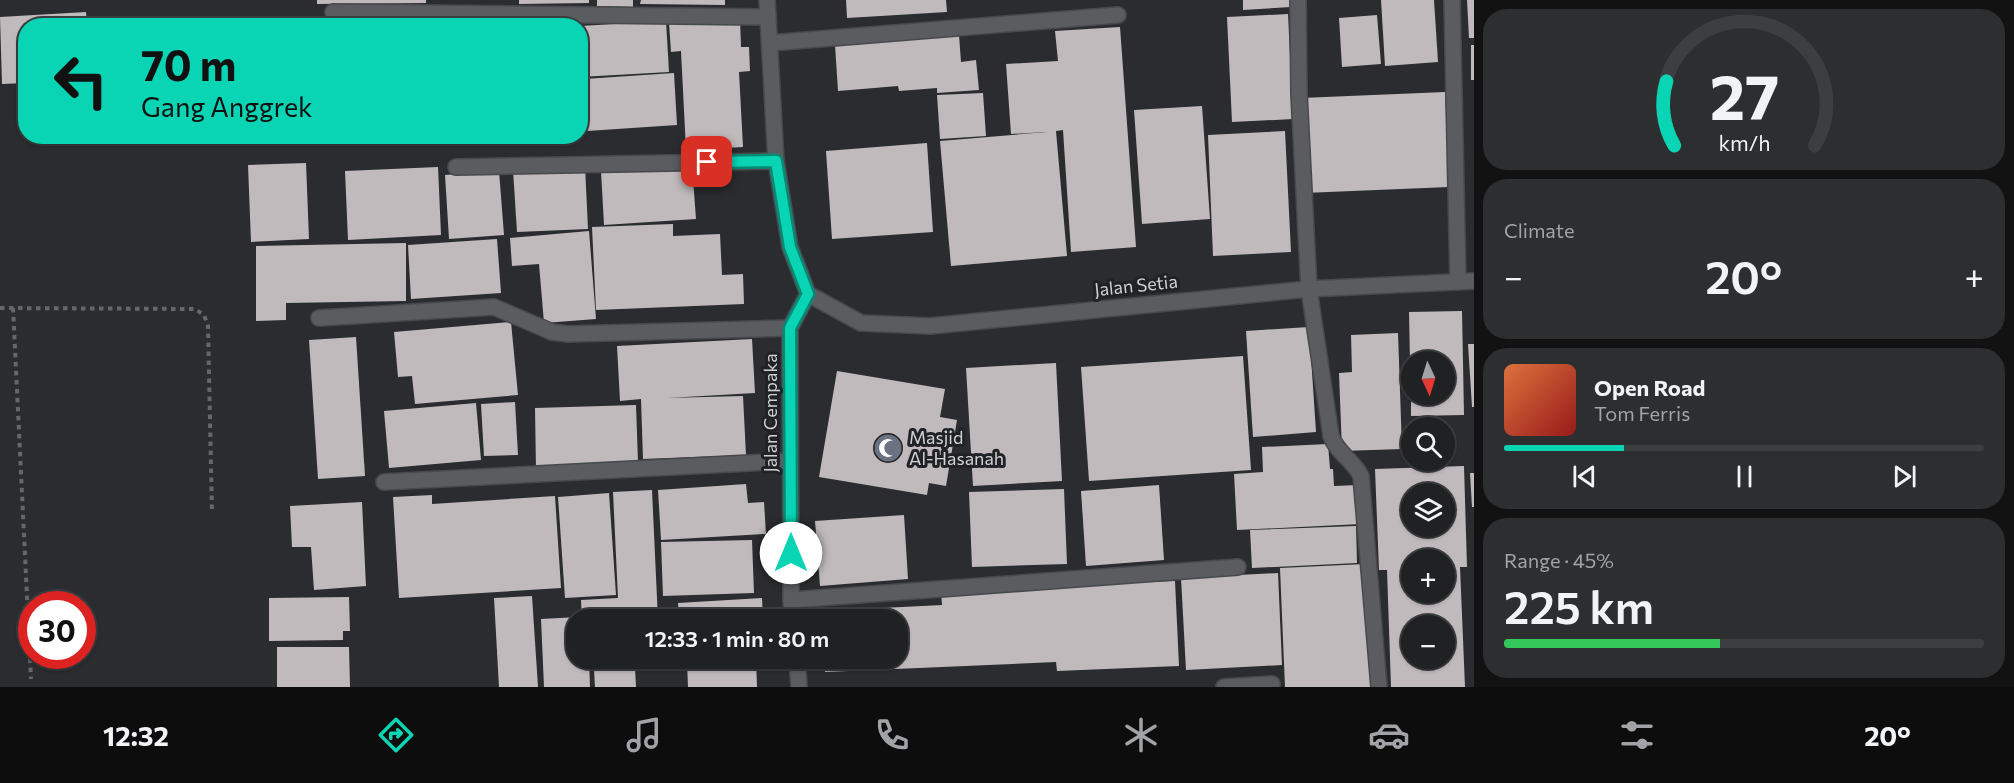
<!DOCTYPE html>
<meta charset="utf-8">
<style>
:root{--surface:#202123;--page:#2d2e30;--text:#f1f3f6;--muted:#a2a3a6;--line:#3d3e41;--accent:#09d5b5}
body{margin:0;font-family:Commissioner,sans-serif;background:var(--page);color:var(--text);height:100vh;display:flex;flex-direction:column;font-size:22px;white-space:nowrap}
*{box-sizing:border-box;margin:0}
p{font-size:20px;color:var(--muted)}
.icon{flex:none;width:33px;height:33px;fill:none;stroke:currentColor;stroke-width:2;stroke-linecap:round;stroke-linejoin:round}
.map{position:relative;flex:1;overflow:hidden}
.details{display:flex;flex-direction:column;gap:9px;padding:9px;background:#121213;width:540px}
.details>*{flex:none}
.guide{position:absolute;left:18px;top:18px;width:570px;height:126px;border-radius:24px;box-shadow:0 2px 4px #0004,0 0 0 2px var(--line);background:#09d5b5;color:#111;overflow:hidden}
.needle{width:39px;rotate:176deg}
.buttons{position:absolute;left:1401px;top:351px;display:grid;gap:12px}
.buttons a{display:grid;place-items:center;width:54px;height:54px;border-radius:50%;background:var(--surface);box-shadow:0 2px 4px #0004,0 0 0 2px var(--line);font-size:30px}
.speed{position:absolute;left:18px;top:591px;display:flex;gap:12px;font-size:30px;font-weight:700;text-align:center}
.speed>*{display:grid;place-content:center;width:78px;height:78px;border-radius:50%;background:var(--surface);box-shadow:0 2px 4px #0004,0 0 0 2px var(--line);line-height:1}
.speed .limit{border:9px solid #d22;background:#fff;color:#111}
.pin{position:absolute;display:grid;place-items:center;width:51px;height:51px;color:#fff;margin:-26px;border-radius:12px;box-shadow:0 3px 9px #0006}
.me{position:absolute;width:66px;margin:-33px;rotate:0deg;stroke-linejoin:round;filter:drop-shadow(0 0 4px #0008)}
.turn{display:flex;align-items:center;gap:21px;height:126px;padding:0 24px;font-size:27px}
.turn .icon{width:78px;height:78px;stroke-width:2.5}
.turn b{display:block;font-size:42px;line-height:51px}
.big{font-size:45px;font-weight:600;line-height:1.1}
.details .tile{flex:1;display:flex;flex-direction:column;justify-content:center;gap:9px;min-width:0;padding:0 21px;border-radius:24px;background:var(--page)}
.details .dial{align-items:center;gap:0}
.dial svg{height:156px;overflow:visible;fill:none;stroke:var(--line);stroke-width:7;stroke-linecap:round;text-anchor:middle}
.dial text{fill:var(--text);stroke:none}
.song{display:flex;align-items:center;gap:18px}
.cover{width:72px;height:72px;border-radius:9px;background:linear-gradient(135deg,hsl(20 70% 55%),hsl(0 70% 35%))}
.played{height:6px;border-radius:3px;background:linear-gradient(90deg,var(--accent) 25%,var(--line) 25%)}
.keys{display:flex;justify-content:space-around;direction:ltr}
.heat{display:flex;justify-content:space-between;align-items:center;font-size:33px;direction:ltr}
.charge{height:9px;border-radius:4px;background:linear-gradient(90deg,#34c759 45%,var(--line) 0)}
.trip{position:absolute;left:566px;top:609px;width:342px;height:60px;border-radius:24px;background:var(--surface);box-shadow:0 2px 4px #0004,0 0 0 2px var(--line);font-weight:600;line-height:60px;text-align:center}
.dock{display:flex;height:96px;justify-content:space-around;align-items:center;background:#0d0d0e;color:var(--muted)}
.dock .icon{width:42px;height:42px}
.dock .current{color:var(--accent)}
.dock b{font-size:27px;color:var(--text)}
main{display:flex;flex:1;min-height:0}
.map>svg:first-child{display:block}
</style>
<main>
<div class="map">
<svg width="1474" height="687" viewBox="0 0 1474 687">
<rect width="100%" height="100%" fill="#2b2c2f"/>
<g fill="#c0babc" fill-rule="evenodd">
<path d="M 317,0 L 426,0 L 426,3 L 317,4 Z"/>
<path d="M 519,0 L 589,0 L 589,3 L 519,4 Z"/>
<path d="M 597,0 L 633,0 L 633,7 L 597,6 Z"/>
<path d="M 641,0 L 725,0 L 725,5 L 640,4 Z"/>
<path d="M 846,0 L 946,0 L 947,12 L 847,18 Z"/>
<path d="M 1243,0 L 1291,0 L 1291,7 L 1243,10 Z"/>
<path d="M 1381,0 L 1434,0 L 1438,62 L 1385,66 Z"/>
<path d="M 1467,0 L 1474,0 L 1474,38 L 1469,38 Z"/>
<path d="M 86,12 L 87,26 L 26,26 L 26,83 L 2,84 L 0,17 Z"/>
<path d="M 1288,14 L 1293,119 L 1232,122 L 1227,17 Z"/>
<path d="M 1377,15 L 1381,64 L 1342,67 L 1339,18 Z"/>
<path d="M 253,19 L 486,21 L 486,26 L 253,26 Z"/>
<path d="M 740,19 L 741,47 L 749,47 L 750,71 L 739,72 L 743,147 L 686,150 L 681,51 L 671,52 L 669,23 Z"/>
<path d="M 666,21 L 669,72 L 580,77 L 580,26 Z"/>
<path d="M 1120,27 L 1136,247 L 1071,252 L 1063,130 L 1056,131 L 1067,256 L 951,266 L 940,141 L 1047,132 L 1011,134 L 1006,64 L 1058,61 L 1055,31 Z"/>
<path d="M 959,35 L 961,62 L 976,60 L 979,90 L 937,93 L 937,88 L 899,91 L 898,86 L 838,91 L 835,45 Z"/>
<rect x="1471" y="45" width="3" height="35"/>
<path d="M 674,73 L 677,125 L 587,131 L 584,79 Z"/>
<path d="M 1445,92 L 1449,187 L 1304,193 L 1301,98 Z"/>
<path d="M 983,93 L 986,136 L 940,139 L 937,95 Z"/>
<path d="M 1202,106 L 1210,219 L 1142,224 L 1134,110 Z"/>
<path d="M 1285,131 L 1291,252 L 1213,256 L 1208,135 Z"/>
<path d="M 927,143 L 933,232 L 832,239 L 826,151 Z"/>
<path d="M 306,163 L 309,239 L 251,242 L 248,165 Z"/>
<path d="M 692,165 L 696,219 L 604,225 L 601,171 Z"/>
<path d="M 585,166 L 588,229 L 517,232 L 513,170 Z"/>
<path d="M 438,167 L 441,235 L 348,240 L 345,171 Z"/>
<path d="M 499,171 L 504,235 L 449,239 L 445,175 Z"/>
<path d="M 673,224 L 673,236 L 720,234 L 722,275 L 743,274 L 744,304 L 596,310 L 592,227 Z"/>
<path d="M 589,231 L 596,319 L 544,323 L 539,264 L 512,266 L 510,238 Z"/>
<path d="M 497,239 L 501,293 L 411,299 L 408,245 Z"/>
<path d="M 406,243 L 406,301 L 286,303 L 286,320 L 256,321 L 256,246 Z"/>
<path d="M 1462,311 L 1464,415 L 1411,416 L 1411,394 L 1444,394 L 1444,362 L 1410,362 L 1409,312 Z"/>
<path d="M 511,322 L 518,395 L 415,404 L 412,376 L 398,377 L 394,332 Z"/>
<path d="M 1309,327 L 1316,432 L 1253,437 L 1246,331 Z"/>
<path d="M 1398,333 L 1402,449 L 1342,451 L 1339,373 L 1352,372 L 1351,335 Z"/>
<path d="M 356,337 L 365,476 L 318,479 L 309,340 Z"/>
<path d="M 752,339 L 755,393 L 667,398 L 743,396 L 746,455 L 643,459 L 641,399 L 620,401 L 617,346 Z"/>
<path d="M 1468,344 L 1474,344 L 1474,407 L 1472,407 Z"/>
<path d="M 1243,356 L 1251,470 L 1089,481 L 1081,367 Z"/>
<path d="M 1056,363 L 1062,481 L 973,486 L 966,368 Z"/>
<path d="M 837,371 L 945,389 L 940,417 L 957,420 L 946,486 L 929,483 L 927,495 L 819,477 Z"/>
<path d="M 515,402 L 518,455 L 484,456 L 481,404 Z"/>
<path d="M 476,403 L 481,460 L 389,468 L 384,411 Z"/>
<path d="M 636,405 L 638,462 L 590,464 L 590,470 L 536,471 L 535,408 Z"/>
<path d="M 1328,444 L 1330,469 L 1333,469 L 1334,486 L 1358,485 L 1361,524 L 1237,530 L 1234,474 L 1263,472 L 1262,447 Z"/>
<path d="M 1464,466 L 1467,567 L 1460,567 L 1465,687 L 1391,687 L 1387,570 L 1379,570 L 1375,469 ZM 1412,494 L 1444,494 L 1444,526 L 1412,526 ZM 1412,560 L 1444,560 L 1444,592 L 1412,592 ZM 1412,626 L 1444,626 L 1444,658 L 1412,658 Z"/>
<path d="M 1470,473 L 1474,473 L 1474,507 L 1472,507 Z"/>
<path d="M 746,484 L 748,503 L 764,502 L 766,534 L 661,540 L 658,490 Z"/>
<path d="M 1159,485 L 1164,560 L 1086,566 L 1081,491 Z"/>
<path d="M 1064,489 L 1067,564 L 972,567 L 969,492 Z"/>
<path d="M 652,490 L 658,620 L 582,620 L 581,600 L 618,598 L 613,492 Z"/>
<path d="M 609,493 L 616,595 L 565,598 L 558,497 Z"/>
<path d="M 432,495 L 432,504 L 555,496 L 561,588 L 399,598 L 393,497 Z"/>
<path d="M 362,502 L 366,586 L 314,590 L 311,547 L 292,547 L 290,506 Z"/>
<path d="M 904,515 L 908,579 L 820,586 L 815,521 Z"/>
<path d="M 1356,526 L 1357,563 L 1252,568 L 1250,530 Z"/>
<path d="M 752,540 L 754,593 L 663,596 L 661,542 Z"/>
<path d="M 1365,564 L 1371,687 L 1285,687 L 1280,568 Z"/>
<path d="M 1278,573 L 1282,665 L 1186,670 L 1181,578 Z"/>
<path d="M 1175,581 L 1179,666 L 1057,671 L 1056,662 L 825,672 L 824,658 L 897,658 L 897,620 L 822,620 L 822,611 L 942,605 L 941,591 Z"/>
<path d="M 532,596 L 538,687 L 499,687 L 494,598 Z"/>
<path d="M 349,597 L 350,631 L 343,631 L 343,640 L 269,641 L 269,598 Z"/>
<path d="M 762,598 L 763,620 L 679,620 L 678,603 Z"/>
<path d="M 578,617 L 578,620 L 576,620 L 576,658 L 589,658 L 590,687 L 544,687 L 541,619 Z"/>
<path d="M 277,647 L 349,647 L 350,687 L 277,687 Z"/>
<path d="M 602,658 L 687,658 L 687,660 L 602,665 Z"/>
<path d="M 749,658 L 756,658 L 757,687 L 688,687 L 687,662 Z"/>
<path d="M 635,668 L 636,687 L 595,687 L 594,670 Z"/>
</g>
<g fill="none" stroke-linecap="round" stroke-linejoin="round">
<g stroke="#48494c" stroke-width="18">
<g id="minor">
<path d="M 1298,0 L 1299,94 L 1309,289 L 1331,436 C 1337,453 1353,460 1361,476 L 1379,687"/>
<path d="M 1452,0 L 1458,282"/>
<path d="M 333,12 L 768,17"/>
<path d="M 770,43 L 1118,15"/>
<path d="M 456,167 L 776,161"/>
<path d="M 319,318 L 494,307 L 552,332 L 568,334 L 790,328"/>
<path d="M 384,482 L 790,461"/>
<path d="M 791,600 L 1238,567"/>
<path d="M 793,620 L 791,600 L 790,328 L 808,294"/>
<path d="M 797,658 L 799,687"/>
<path d="M 1224,687 L 1272,684"/>
</g>
</g>
<g stroke="#48494c" stroke-width="18">
<path id="tertiary" d="M 767,0 L 776,161 L 790,247 L 808,294 L 861,323 L 930,326 L 1309,289 L 1474,281"/>
</g>
<g stroke="#666769" stroke-width="4" stroke-dasharray="4.5 4.5" stroke-linecap="butt">
<path d="M 0,308 L 195,309 L 204,315 L 208,326 L 212,513"/>
<path d="M 13,308 L 31,679"/>
</g>
<use href="#minor" stroke="#5b5c60" stroke-width="15"/>
<use href="#tertiary" stroke="#5b5c60" stroke-width="15"/>
</g>
<g fill="none" stroke-linecap="round" stroke-linejoin="round">
<g stroke="#068a76" stroke-width="15">
<path id="route" d="M 707,162 L 776,161 L 790,247 L 808,294 L 790,328 L 791,553"/>
</g>
<use href="#route" stroke="#09d5b5" stroke-width="10"/>
</g>
<defs>
<g id="mosque-disc" transform="scale(1.5)"><circle r="9.5" fill="#6b7280" stroke="#212226"/><path d="M3.5-4.9A6 6 0 1 0 3.5 4.9A5 5 0 1 1 3.5-4.9Z" fill="#fff"/></g>
</defs>
<g fill-rule="evenodd">
<use href="#mosque-disc" x="888" y="448"/>
</g>
<g text-anchor="middle" stroke-width="6" stroke-linejoin="round" paint-order="stroke">
<g font-size="18" fill="#d0d1d3" stroke="#212226">
<text transform="translate(1136 286) rotate(-6)" y="6">Jalan Setia</text>
<text transform="translate(771 413) rotate(-90)" y="6">Jalan Cempaka</text>
</g>
<g font-size="18" fill="#d0d1d3" stroke="#212226" text-anchor="start">
<text x="909" y="444">Masjid<tspan x="909" dy="21">Al-Hasanah</tspan></text>
</g>
</g>
</svg>
<div class="buttons">
<a><svg class="needle" viewBox="-14 -14 28 28"><path d="M0-13l5 13h-10z" fill="#e53935"/><path d="M0 13l5-13h-10z" fill="#a2a3a6"/></svg></a>
<a><svg class="icon" aria-label="search" viewBox="0 0 24 24"><circle cx="10" cy="10" r="6"/><path d="M15 15l6 6"/></svg></a>
<a><svg class="icon" aria-label="layers" viewBox="0 0 24 24"><path d="M12 4l9 5-9 5-9-5zM3 14l9 5 9-5"/></svg></a>
<a>+</a>
<a>−</a>
</div>
<div class="speed"><div class="limit">30</div></div>
<div class="pin" style="left:707px;top:162px;background:#d93025"><svg class="icon" aria-label="arrive" viewBox="0 0 24 24"><path d="M6 21V4h12l-3 4 3 4H6"/></svg></div>
<svg class="me" style="left:791px;top:553px" viewBox="-20 -20 40 40"><circle r="19" fill="#fff"/><path d="M0-13L10 11 0 6-10 11z" fill="#09d5b5"/></svg>
<div class="trip">12:33 · 1 min · 80 m</div>
<div class="guide">
<div class="turn"><svg class="icon" aria-label="left" viewBox="0 0 24 24"><path d="M17 20v-9H6M10 6l-5 5 5 5"/></svg><div><b>70 m</b>Gang Anggrek</div></div>
</div>
</div>
<section class="details">
<div class="tile dial"><svg viewBox="0 0 100 80">
<path d="M14 69A42 42 0 1 1 86 69"/>
<path d="M14 69A42 42 0 0 1 10 36" stroke="#09d5b5"/>
<text x="50" y="56" font-size="32" font-weight="700">27</text>
<text x="50" y="72" font-size="11">km/h</text>
</svg></div>
<div class="tile"><p>Climate</p>
<div class="heat"><a>−</a><b class="big">20°</b><a>+</a></div>
</div>
<div class="tile">
<div class="song"><i class="cover"></i><div><b>Open Road</b><p>Tom Ferris</p></div></div>
<div class="played"></div>
<div class="keys"><svg class="icon" aria-label="previous" viewBox="0 0 24 24"><path d="M18 5L8 12l10 7zM5 5v14"/></svg><svg class="icon" aria-label="pause" viewBox="0 0 24 24"><path d="M8 5v14M16 5v14"/></svg><svg class="icon" aria-label="next" viewBox="0 0 24 24"><path d="M6 5l10 7-10 7zM19 5v14"/></svg></div>
</div>
<div class="tile"><p>Range · 45%</p><b class="big">225 km</b><div class="charge"></div></div>
</section>
</main>
<nav class="dock">
<b>12:32</b>
<svg class="icon current" aria-label="directions" viewBox="0 0 24 24"><path d="M12 3l9 9-9 9-9-9zM9 14v-3h6M13 9l2 2-2 2"/></svg>
<svg class="icon" aria-label="music" viewBox="0 0 24 24"><path d="M9 18V5l10-2v13"/><circle cx="6" cy="18" r="3"/><circle cx="16" cy="16" r="3"/></svg>
<svg class="icon" aria-label="phone" viewBox="0 0 24 24"><path d="M5 4h4l2 5-3 2q2 4 5 5l2-3 5 2v4C11 20 4 13 5 4z"/></svg>
<svg class="icon" aria-label="climate" viewBox="0 0 24 24"><path d="M12 3v18M4 7l16 10M4 17L20 7"/></svg>
<svg class="icon" aria-label="car" viewBox="0 0 24 24"><path d="M5 17H2v-5l4-1 3-4h7l3 4 3 1v5h-3M9 17h6M6 11h13"/><circle cx="7" cy="17" r="2"/><circle cx="17" cy="17" r="2"/></svg>
<svg class="icon" aria-label="filters" viewBox="0 0 24 24"><path d="M4 7h16M4 17h16"/><circle cx="9" cy="7" r="2"/><circle cx="15" cy="17" r="2"/></svg>
<b>20°</b>
</nav>
